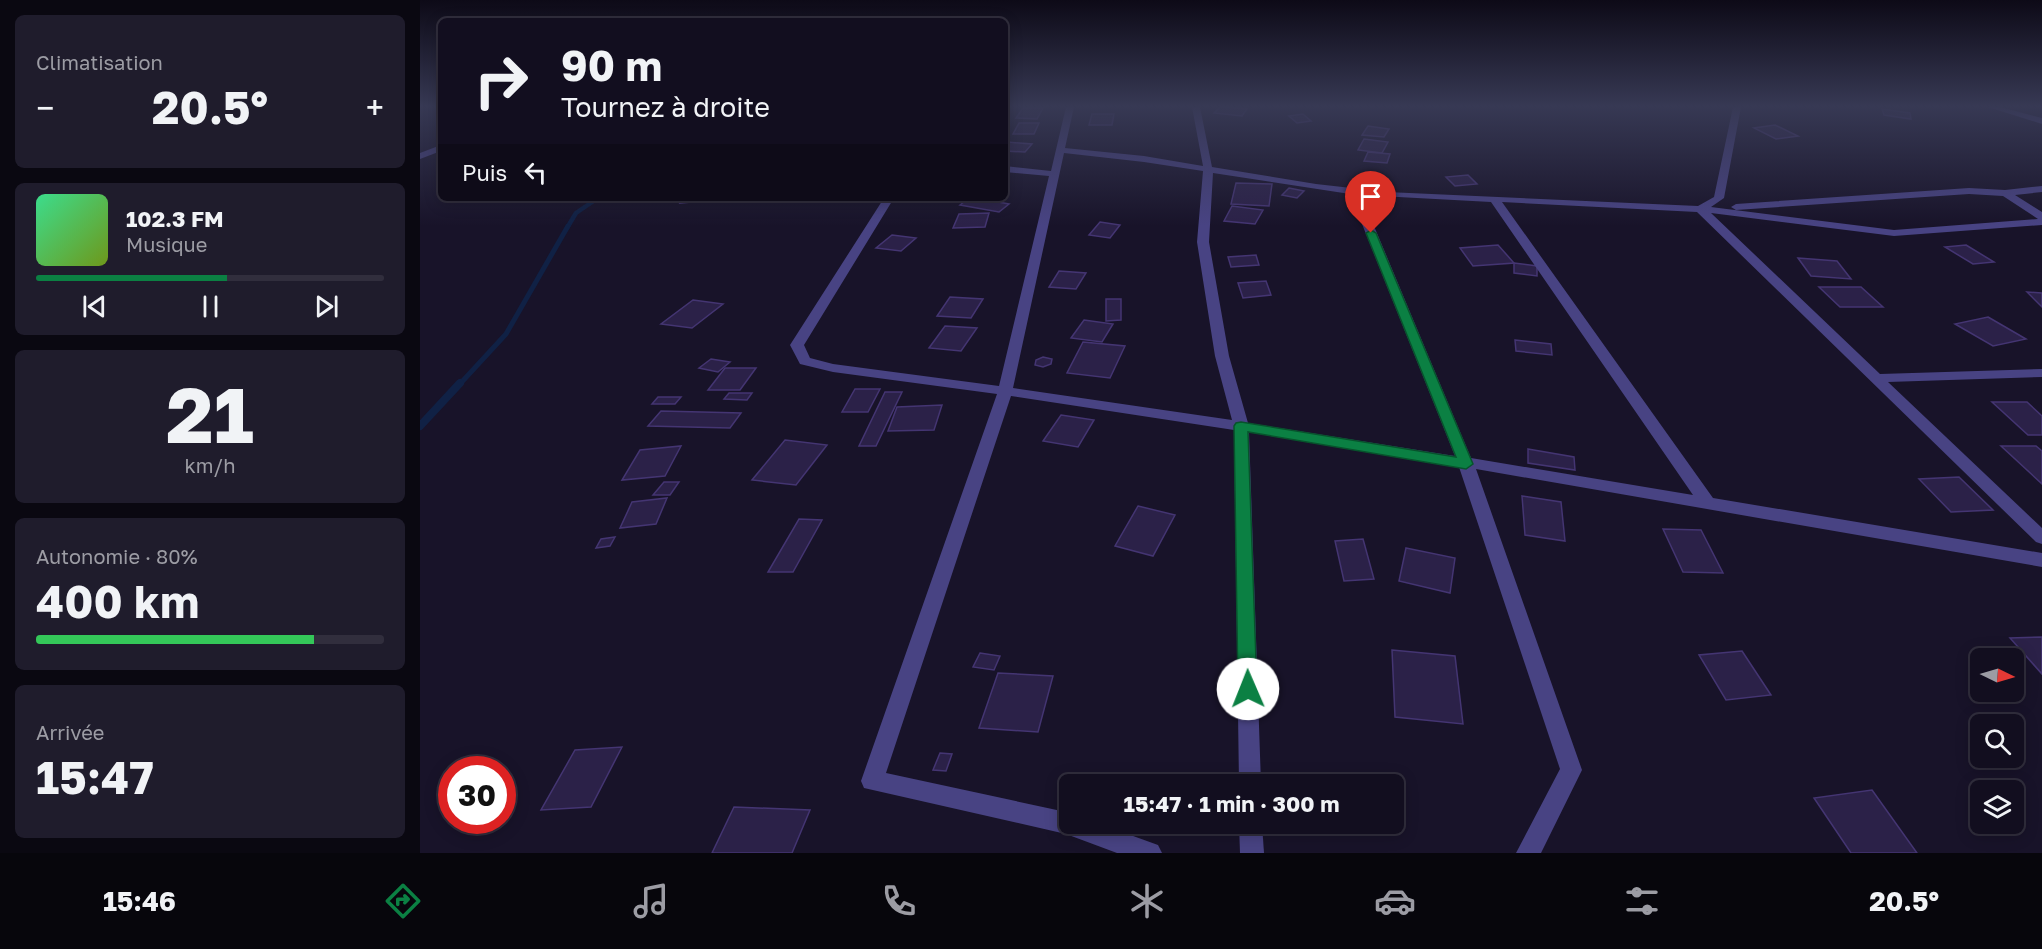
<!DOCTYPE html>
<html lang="fr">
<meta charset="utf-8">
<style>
:root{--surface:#120e1f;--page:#1f1c2c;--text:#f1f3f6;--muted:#9c9ca4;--line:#312e3d;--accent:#0b8043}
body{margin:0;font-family:"Golos Text",sans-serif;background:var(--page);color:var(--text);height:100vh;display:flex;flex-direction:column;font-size:22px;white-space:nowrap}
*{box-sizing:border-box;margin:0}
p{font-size:20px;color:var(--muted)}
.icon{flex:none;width:33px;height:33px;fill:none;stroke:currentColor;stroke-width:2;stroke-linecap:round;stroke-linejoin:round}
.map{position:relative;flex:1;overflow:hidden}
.side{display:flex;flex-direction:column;gap:15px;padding:15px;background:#0a0811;width:420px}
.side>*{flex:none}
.hud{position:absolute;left:18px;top:18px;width:570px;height:183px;border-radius:9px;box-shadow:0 3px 15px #0003,0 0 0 2px var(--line);background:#120e1f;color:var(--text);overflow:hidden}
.needle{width:39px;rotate:95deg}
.buttons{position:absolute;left:1550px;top:648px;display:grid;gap:12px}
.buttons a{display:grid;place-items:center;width:54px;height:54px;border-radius:9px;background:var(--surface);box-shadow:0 3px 15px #0003,0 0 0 2px var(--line);font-size:30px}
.speed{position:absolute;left:18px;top:756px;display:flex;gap:12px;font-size:30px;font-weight:700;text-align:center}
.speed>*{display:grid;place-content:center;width:78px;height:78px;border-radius:50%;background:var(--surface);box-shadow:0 3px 15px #0003,0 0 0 2px var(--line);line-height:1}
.speed .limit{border:9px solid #d22;background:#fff;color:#111}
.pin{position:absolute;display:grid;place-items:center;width:51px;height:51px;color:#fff;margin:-62px -26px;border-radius:50% 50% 50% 0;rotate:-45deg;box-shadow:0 0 6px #0007}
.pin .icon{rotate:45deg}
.me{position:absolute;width:66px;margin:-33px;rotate:359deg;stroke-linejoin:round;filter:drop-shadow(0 0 4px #0008)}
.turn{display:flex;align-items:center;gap:21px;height:126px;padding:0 24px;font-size:27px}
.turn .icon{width:78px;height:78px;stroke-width:2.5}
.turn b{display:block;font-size:42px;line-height:51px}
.then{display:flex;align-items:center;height:57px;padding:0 24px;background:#0003;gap:12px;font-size:22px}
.big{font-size:45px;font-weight:700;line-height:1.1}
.side .tile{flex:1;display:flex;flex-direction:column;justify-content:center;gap:9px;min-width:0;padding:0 21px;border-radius:9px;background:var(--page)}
.side .dial{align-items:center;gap:0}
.dial b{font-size:78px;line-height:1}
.song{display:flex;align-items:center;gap:18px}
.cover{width:72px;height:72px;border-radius:9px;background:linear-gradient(135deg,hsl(150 70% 55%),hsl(80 70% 35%))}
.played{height:6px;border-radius:3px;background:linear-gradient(90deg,var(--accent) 55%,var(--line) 55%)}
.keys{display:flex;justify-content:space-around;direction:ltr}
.heat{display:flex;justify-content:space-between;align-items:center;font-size:33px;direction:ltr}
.charge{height:9px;border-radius:4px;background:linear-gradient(90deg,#34c759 80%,var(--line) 0)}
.trip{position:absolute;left:639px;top:774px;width:345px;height:60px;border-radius:9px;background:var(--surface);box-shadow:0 3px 15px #0003,0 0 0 2px var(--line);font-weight:700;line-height:60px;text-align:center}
.dock{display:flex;height:96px;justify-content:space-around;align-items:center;background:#07060c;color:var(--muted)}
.dock .icon{width:42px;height:42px}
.dock .on{color:var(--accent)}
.dock b{font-size:27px;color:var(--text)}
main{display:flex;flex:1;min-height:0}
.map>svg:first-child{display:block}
</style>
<main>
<section class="side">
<div class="tile"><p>Climatisation</p>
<div class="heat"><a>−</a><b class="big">20.5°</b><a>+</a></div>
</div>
<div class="tile">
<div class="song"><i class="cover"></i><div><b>102.3 FM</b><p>Musique</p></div></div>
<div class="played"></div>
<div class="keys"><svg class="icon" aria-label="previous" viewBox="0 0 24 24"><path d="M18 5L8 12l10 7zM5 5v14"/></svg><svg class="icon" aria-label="pause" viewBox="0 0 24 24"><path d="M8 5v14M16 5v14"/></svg><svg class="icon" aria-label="next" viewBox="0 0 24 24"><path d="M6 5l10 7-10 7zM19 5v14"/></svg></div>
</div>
<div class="tile dial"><b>21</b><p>km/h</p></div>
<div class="tile"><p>Autonomie · 80%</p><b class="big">400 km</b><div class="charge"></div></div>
<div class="tile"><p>Arrivée</p><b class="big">15:47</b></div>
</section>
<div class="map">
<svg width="1622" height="853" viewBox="0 0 1622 853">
<rect width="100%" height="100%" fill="#181329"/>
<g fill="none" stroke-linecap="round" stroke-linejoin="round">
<path stroke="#102145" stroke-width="4.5" d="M 147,228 L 156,213 L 178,198"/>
<path stroke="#102145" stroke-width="5" d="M 39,385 L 86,334 L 148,226"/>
<path stroke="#102145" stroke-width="8" d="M 0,426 L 40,383"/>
</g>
<g fill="#2b2148" stroke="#443572" stroke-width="1.5">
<path d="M 800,107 L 802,107 L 827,109 L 822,116 L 794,113 Z"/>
<path d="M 603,108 L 623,108 L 617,119 L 596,118 Z"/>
<path d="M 1462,109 L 1490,113 L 1491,119 L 1464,115 Z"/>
<path d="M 672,114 L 694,114 L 692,125 L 669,125 Z"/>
<path d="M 883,114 L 891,121 L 877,123 L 869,116 Z"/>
<path d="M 599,123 L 619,123 L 614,134 L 593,134 Z"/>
<path d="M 1355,125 L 1378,136 L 1356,139 L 1334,128 Z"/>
<path d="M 948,126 L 969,129 L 964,137 L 942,135 Z"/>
<path d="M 944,139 L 968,142 L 962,153 L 938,150 Z"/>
<path d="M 587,142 L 612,144 L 605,152 L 585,151 Z"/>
<path d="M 948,152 L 970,154 L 967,163 L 944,161 Z"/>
<path d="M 1048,175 L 1057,184 L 1035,186 L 1026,177 Z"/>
<path d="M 816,183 L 852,184 L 849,206 L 811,204 Z"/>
<path d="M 869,188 L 884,191 L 877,198 L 862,195 Z"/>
<path d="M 263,198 L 293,198 L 292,200 L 260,203 Z"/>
<path d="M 549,198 L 556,198 L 589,204 L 579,212 L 540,205 Z"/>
<path d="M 812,206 L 843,210 L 835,224 L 804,221 Z"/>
<path d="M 569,213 L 565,227 L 533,228 L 539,214 Z"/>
<path d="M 680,222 L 700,225 L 690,238 L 669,235 Z"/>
<path d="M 472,235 L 496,238 L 481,251 L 456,248 Z"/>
<path d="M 1078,245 L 1094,263 L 1053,266 L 1040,248 Z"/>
<path d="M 1546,245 L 1574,262 L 1553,264 L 1525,247 Z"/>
<path d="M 836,255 L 839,265 L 811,267 L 808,257 Z"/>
<path d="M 1378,258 L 1417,261 L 1431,279 L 1391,276 Z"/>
<path d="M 1094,263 L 1117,266 L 1117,276 L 1094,273 Z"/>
<path d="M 639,271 L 666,273 L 656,289 L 629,287 Z"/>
<path d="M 846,281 L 851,295 L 823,298 L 818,283 Z"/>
<path d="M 1399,287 L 1441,287 L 1463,307 L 1420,307 Z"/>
<path d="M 1607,292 L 1622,293 L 1622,307 Z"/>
<path d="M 530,297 L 563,299 L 551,318 L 517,316 Z"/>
<path d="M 686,299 L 701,299 L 701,320 L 686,321 Z"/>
<path d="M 273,300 L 303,304 L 272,328 L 241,324 Z"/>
<path d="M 1568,317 L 1606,339 L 1573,346 L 1535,324 Z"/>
<path d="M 664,320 L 693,324 L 682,342 L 651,338 Z"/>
<path d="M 525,326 L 557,328 L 541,351 L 509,348 Z"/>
<path d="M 1095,340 L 1131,344 L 1132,355 L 1096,351 Z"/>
<path d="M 663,342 L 705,346 L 690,378 L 647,373 Z"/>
<path d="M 623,357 L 632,359 L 631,364 L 623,367 L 615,365 L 616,360 Z"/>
<path d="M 291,359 L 310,362 L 298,372 L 279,368 Z"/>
<path d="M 305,368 L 336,368 L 320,390 L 288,390 Z"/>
<path d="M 435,389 L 460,389 L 448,412 L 422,412 Z"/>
<path d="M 465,392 L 482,392 L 456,446 L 439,446 Z"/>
<path d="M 309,393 L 332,393 L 327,400 L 304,399 Z"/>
<path d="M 238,397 L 261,397 L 255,404 L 232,404 Z"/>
<path d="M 1572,402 L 1607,402 L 1622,416 L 1622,435 L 1608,435 Z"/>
<path d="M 522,405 L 514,430 L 468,431 L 477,407 Z"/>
<path d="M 241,411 L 321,413 L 310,428 L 228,426 Z"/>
<path d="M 641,415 L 674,420 L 658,447 L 623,441 Z"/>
<path d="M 365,440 L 407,445 L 376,485 L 332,480 Z"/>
<path d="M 261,446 L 245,476 L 202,480 L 220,450 Z"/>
<path d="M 1581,446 L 1616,446 L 1622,451 L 1622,484 Z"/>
<path d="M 1108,449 L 1154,457 L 1155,470 L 1108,463 Z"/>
<path d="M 1539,477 L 1573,510 L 1531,512 L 1499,479 Z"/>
<path d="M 244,482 L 259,482 L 250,495 L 233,495 Z"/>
<path d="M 1102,496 L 1141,502 L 1145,541 L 1105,535 Z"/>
<path d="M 247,498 L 236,524 L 200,528 L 212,502 Z"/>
<path d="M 718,506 L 755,515 L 733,556 L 695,546 Z"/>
<path d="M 379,519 L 402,520 L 373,572 L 348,572 Z"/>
<path d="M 1243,529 L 1281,530 L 1303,573 L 1263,572 Z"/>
<path d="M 195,537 L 190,546 L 176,548 L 181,539 Z"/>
<path d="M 943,539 L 954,579 L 924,581 L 915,541 Z"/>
<path d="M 986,548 L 1035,558 L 1030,593 L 979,581 Z"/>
<path d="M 1622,637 L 1622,674 L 1590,638 Z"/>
<path d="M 972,650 L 1035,656 L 1043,724 L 975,717 Z"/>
<path d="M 1322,651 L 1351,695 L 1306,700 L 1279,655 Z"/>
<path d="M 560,653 L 580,656 L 574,670 L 553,667 Z"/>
<path d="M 578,673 L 633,676 L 618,732 L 559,728 Z"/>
<path d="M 202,747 L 171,807 L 121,810 L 155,750 Z"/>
<path d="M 520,753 L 532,754 L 526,771 L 513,770 Z"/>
<path d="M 1452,790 L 1497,853 L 1431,853 L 1394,798 Z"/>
<path d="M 314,807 L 390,810 L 372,853 L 292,853 Z"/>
</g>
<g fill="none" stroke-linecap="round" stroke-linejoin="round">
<g fill="#484383" fill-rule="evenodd">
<path d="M 646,107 L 654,107 L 645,148 L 724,156 L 783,166 L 772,107 L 780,107 L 792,167 L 896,184 L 967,192 L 1278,206 L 1294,197 L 1313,107 L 1321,107 L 1304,198 L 1291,207 L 1474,230 L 1618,219 L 1583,196 L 1549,194 L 1316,210 L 1311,207 L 1316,204 L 1549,188 L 1585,190 L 1622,186 L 1622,192 L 1595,195 L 1622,212 L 1622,225 L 1474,236 L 1291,213 L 1460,374 L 1622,369 L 1622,377 L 1468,382 L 1622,528 L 1622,544 L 1616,542 L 1277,212 L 1082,202 L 1293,498 L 1622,553 L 1622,567 L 1056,469 L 1162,770 L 1121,853 L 1096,853 L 1140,769 L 1039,467 L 829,432 L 841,784 L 819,784 L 814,430 L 591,396 L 466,773 L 646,812 L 650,813 L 650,824 L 680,824 L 738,845 L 742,853 L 697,853 L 646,834 L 444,788 L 441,781 L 577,394 L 413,372 L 380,364 L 370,345 L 464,198 L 474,198 L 384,345 L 390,358 L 413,364 L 579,386 L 629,176 L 585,172 L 585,166 L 631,171 ZM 644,153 L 724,162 L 783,171 L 777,242 L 795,356 L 812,420 L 593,388 ZM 793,173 L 930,194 L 1035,456 L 828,423 L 809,356 L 789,242 ZM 941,195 L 1071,202 L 1273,495 L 1051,458 Z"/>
<path d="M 1568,107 L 1580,107 L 1622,118 L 1622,124 Z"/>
<path d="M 21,145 L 21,151 L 0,159 L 0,153 Z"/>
<path d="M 819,824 L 842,824 L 844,853 L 820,853 Z"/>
</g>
</g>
<linearGradient id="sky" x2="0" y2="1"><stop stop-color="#0d0a17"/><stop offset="0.47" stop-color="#373954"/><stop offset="1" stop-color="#373954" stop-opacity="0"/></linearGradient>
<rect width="1622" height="226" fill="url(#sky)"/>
<path fill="#0b8043" stroke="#07532c" stroke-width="1.5" d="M 951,230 L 956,233 L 1053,464 L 1046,469 L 828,432 L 837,689 L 834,695 L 828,697 L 821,695 L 818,689 L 814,426 L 816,423 L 821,422 L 1036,457 L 946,233 Z"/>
</svg>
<div class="buttons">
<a><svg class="needle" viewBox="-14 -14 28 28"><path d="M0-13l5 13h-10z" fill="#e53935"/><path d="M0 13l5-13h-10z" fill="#9c9ca4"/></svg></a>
<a><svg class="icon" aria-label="search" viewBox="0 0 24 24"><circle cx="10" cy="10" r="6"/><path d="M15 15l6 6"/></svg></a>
<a><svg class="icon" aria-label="layers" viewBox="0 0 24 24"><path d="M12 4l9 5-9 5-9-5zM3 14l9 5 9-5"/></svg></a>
</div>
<div class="speed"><div class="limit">30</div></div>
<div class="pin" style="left:951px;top:233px;background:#d93025"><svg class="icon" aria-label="arrive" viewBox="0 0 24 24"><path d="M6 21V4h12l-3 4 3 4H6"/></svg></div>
<svg class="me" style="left:828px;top:689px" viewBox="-20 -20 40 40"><circle r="19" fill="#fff"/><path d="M0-13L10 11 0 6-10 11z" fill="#0b8043"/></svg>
<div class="trip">15:47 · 1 min · 300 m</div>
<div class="hud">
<div class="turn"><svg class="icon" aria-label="right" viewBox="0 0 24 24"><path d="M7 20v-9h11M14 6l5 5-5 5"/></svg><div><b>90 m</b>Tournez à droite</div></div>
<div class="then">Puis<svg class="icon" aria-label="left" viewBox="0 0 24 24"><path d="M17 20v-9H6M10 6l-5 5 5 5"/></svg></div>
</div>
</div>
</main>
<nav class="dock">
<b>15:46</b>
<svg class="icon on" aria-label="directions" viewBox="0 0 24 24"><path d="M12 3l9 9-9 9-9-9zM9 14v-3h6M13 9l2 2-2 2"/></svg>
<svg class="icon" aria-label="music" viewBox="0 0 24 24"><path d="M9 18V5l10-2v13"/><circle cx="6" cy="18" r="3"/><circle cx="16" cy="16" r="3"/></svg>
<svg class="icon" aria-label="phone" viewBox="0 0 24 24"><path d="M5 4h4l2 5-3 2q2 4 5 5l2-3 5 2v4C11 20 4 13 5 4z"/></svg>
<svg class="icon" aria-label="climate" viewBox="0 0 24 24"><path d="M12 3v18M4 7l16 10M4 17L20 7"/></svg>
<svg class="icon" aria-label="car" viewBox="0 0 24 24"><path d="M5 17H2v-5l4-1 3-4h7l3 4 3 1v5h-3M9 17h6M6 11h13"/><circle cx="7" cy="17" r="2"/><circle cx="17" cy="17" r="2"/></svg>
<svg class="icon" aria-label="filters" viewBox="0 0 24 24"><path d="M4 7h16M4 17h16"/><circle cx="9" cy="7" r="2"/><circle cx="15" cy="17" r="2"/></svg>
<b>20.5°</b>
</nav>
